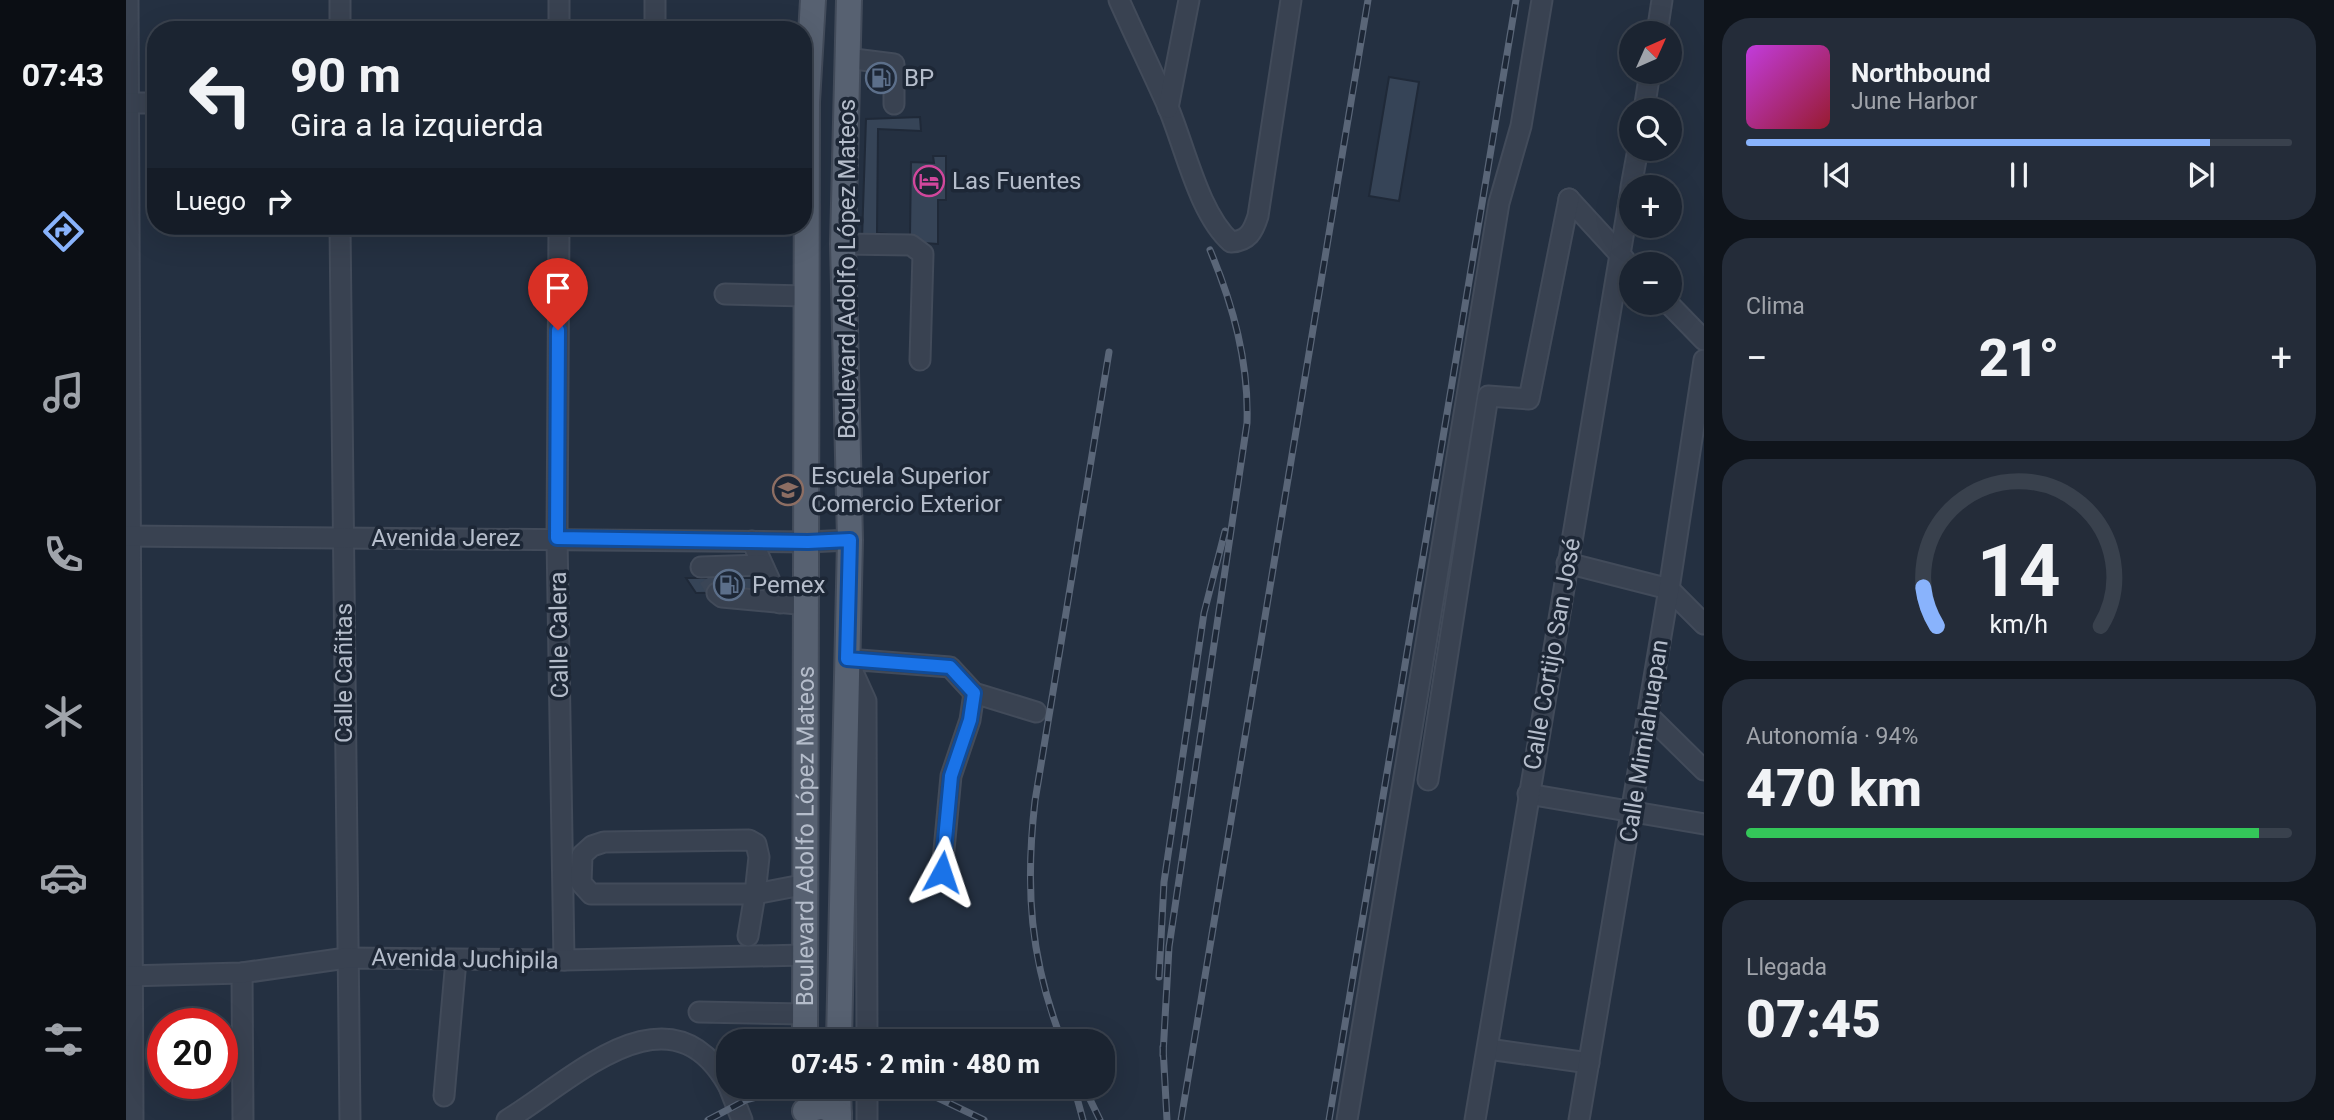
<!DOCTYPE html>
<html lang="es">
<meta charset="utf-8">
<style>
:root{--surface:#1b2431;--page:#242c39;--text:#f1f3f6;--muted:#a0a4ab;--line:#39414d;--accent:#89b3fc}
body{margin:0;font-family:Roboto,sans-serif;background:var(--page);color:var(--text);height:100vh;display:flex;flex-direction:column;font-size:26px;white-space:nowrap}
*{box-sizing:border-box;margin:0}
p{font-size:23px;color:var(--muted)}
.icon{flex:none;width:38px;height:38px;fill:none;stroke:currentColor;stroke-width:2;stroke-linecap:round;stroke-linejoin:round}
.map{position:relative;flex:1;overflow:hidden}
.sheet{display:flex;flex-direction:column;gap:18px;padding:18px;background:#0f141b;width:630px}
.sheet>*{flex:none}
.guide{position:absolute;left:21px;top:21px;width:665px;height:214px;border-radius:28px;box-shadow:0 7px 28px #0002,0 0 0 2px var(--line);background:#1b2431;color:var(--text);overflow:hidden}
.needle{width:46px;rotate:45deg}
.tools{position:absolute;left:1493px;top:21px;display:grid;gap:14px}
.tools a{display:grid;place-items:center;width:63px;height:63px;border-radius:50%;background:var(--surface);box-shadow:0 7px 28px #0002,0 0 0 2px var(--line);font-size:35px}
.speed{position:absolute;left:21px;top:1008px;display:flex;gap:14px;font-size:35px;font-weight:700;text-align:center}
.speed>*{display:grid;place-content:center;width:91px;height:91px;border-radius:50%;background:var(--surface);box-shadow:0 7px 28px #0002,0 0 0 2px var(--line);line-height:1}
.speed .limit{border:10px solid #d22;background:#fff;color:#111}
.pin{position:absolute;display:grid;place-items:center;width:60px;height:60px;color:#fff;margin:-72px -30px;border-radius:50% 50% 50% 0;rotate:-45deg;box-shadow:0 0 7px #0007}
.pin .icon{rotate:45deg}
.me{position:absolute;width:77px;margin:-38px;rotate:5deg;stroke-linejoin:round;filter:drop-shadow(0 0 5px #0008)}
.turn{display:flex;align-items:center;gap:24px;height:147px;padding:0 28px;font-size:32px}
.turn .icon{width:91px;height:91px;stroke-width:2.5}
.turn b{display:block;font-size:49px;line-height:60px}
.then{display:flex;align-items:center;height:66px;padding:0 28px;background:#0003;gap:14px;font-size:26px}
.big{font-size:52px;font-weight:800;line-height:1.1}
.sheet .card{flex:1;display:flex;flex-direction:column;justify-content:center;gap:10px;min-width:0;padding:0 24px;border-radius:28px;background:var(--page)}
.sheet .dial{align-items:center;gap:0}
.dial svg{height:182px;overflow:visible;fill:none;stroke:var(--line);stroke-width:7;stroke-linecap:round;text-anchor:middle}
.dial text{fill:var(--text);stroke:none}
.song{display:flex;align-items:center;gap:21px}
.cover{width:84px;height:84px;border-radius:10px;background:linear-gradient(135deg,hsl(290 70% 55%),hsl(350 70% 35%))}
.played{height:7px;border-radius:4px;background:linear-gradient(90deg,var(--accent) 85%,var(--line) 85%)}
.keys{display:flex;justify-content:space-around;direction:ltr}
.heat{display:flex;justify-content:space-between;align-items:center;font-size:38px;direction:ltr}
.charge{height:10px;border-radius:5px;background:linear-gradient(90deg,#34c759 94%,var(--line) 0)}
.trip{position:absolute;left:590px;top:1029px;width:399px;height:70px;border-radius:28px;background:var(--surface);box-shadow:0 7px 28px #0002,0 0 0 2px var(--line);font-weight:800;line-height:70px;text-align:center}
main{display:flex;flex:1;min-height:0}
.tabs{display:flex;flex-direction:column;width:126px;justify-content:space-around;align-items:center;background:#0b0e14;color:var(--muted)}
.tabs .icon{width:49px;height:49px}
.tabs .on{color:var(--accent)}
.tabs b{font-size:32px;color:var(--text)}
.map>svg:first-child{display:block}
</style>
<main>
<nav class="tabs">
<b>07:43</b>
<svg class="icon on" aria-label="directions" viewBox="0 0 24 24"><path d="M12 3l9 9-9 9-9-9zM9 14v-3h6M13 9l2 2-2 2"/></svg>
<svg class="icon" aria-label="music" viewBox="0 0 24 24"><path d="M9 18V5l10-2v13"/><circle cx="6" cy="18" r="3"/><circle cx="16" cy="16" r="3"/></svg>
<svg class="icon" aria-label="phone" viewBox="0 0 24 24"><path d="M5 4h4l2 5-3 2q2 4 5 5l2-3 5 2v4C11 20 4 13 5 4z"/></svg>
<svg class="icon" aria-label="climate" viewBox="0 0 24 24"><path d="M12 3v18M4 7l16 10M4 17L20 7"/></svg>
<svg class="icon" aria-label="car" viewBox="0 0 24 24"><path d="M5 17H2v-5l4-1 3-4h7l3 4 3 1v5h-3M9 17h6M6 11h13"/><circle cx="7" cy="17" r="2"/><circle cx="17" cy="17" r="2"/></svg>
<svg class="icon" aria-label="filters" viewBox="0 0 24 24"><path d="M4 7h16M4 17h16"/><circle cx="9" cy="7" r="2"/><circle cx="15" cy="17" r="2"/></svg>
</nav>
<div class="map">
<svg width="1578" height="1120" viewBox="0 0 1578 1120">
<rect width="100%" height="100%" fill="#243041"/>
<g fill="#364457" stroke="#1f2938" stroke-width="2">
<path d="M 744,65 L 768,67 L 765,92 L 742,89 Z"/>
<path d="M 1263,77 L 1293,82 L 1273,201 L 1243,196 Z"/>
<path d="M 794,117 L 795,131 L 752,129 L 751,233 L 784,236 L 785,162 L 808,163 L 807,156 L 820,156 L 820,200 L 812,200 L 812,244 L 736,239 L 740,119 Z"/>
<path d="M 560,578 L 636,578 L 645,592 L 570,593 Z"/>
</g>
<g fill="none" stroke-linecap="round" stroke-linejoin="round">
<path stroke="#3a4556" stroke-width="19" stroke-dasharray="19 10" stroke-linecap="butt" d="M 582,578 L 591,593"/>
<g stroke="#424b5a" stroke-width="23">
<g id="minor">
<path d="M 2,0 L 7,1120"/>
<path d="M 993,0 C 1009,36 1026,71 1042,107 C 1059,147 1073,214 1105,242 C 1122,241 1127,232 1132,216 L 1165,0"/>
<path d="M 214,30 L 214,0"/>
<path d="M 433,30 L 433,0"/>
<path d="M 529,30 L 529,0"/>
<path d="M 1531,33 L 1536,0"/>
<path d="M 720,58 L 768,64 L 768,104"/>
<path d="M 0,103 L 30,103"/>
<path d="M 1042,108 L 1063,0"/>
<path d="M 1518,110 L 1524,72"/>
<path d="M 1505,187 L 1512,149"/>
<path d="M 1443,199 L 1499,260"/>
<path d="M 214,226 L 224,1120"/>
<path d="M 433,226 L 431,538 L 438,960"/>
<path d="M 717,244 L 785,245 L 797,254 L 794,360"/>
<path d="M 599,294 L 681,296"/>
<path d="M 1542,303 L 1578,340"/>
<path d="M 0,536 L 682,542 L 724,540"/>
<path d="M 626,541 L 654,603"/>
<path d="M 1441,563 L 1543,589 L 1578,624"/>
<path d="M 575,567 L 636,565"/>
<path d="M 591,593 L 596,597 L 682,605"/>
<path d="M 1522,715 L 1578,770"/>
<path d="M 1302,780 L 1362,396 L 1403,399 L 1443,199"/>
<path d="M 1402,794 L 1578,824"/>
<path d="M 816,871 L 825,776 L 844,720 L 848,693 L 910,712"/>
<path d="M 622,936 L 629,894 L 465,894 L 455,883 L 456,855 L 466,846 L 478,842 L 623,840 L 630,844 L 633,857 L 629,894 L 681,884"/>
<path d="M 116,973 L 117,1120"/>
<path d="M 0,976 L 116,973 L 220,958 L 438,960 L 679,955"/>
<path d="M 573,1012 L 679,1014"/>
<path d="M 741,1041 L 740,701 L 721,659 L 824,667 L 848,693"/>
<path d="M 1362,1049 L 1463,1063"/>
<path d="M 603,1087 L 616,1120"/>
<path d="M 318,1096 L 330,960"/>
<path d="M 381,1120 C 447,1080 543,981 602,1085"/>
<path d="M 741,1120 L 741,1087"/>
<path d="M 1221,1120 L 1373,203 L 1395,126 L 1416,0"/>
<path d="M 1349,1120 L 1505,189"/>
<path d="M 1453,1120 L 1543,589 L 1578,360"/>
</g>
</g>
<g stroke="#424b5a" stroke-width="28">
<g id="major">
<path id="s1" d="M 679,1041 L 681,102 L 687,0"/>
<path d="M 713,1041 L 724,540 L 717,244 L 723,0"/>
<path d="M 712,1087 L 713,1120"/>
<path d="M 679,1111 L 696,1106 L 713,1114"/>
</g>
</g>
<use href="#minor" stroke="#394251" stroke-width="19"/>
<use href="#major" stroke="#576171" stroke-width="24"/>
<g stroke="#5a6678" stroke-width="7">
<g id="rail">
<path d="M 1033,977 L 1038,882 L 1078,613 L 1099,531"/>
<path d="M 936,1041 C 904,959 899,888 909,801 L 983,352"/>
<path d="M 1037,1047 L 1041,1120"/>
<path d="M 1037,1055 L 1043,947 L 1121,423 C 1123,362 1107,305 1084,250"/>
<path d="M 774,1087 L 810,1097 L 858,1120"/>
<path d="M 948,1087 L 957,1120"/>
<path d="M 958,1087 L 974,1120"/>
<path d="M 582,1120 L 620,1100 L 667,1087"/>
<path d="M 1055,1120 L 1242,0"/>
<path d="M 1203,1120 L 1390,0"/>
</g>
</g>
<use href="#rail" stroke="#1d2736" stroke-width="4.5" stroke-dasharray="13" stroke-linecap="butt"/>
</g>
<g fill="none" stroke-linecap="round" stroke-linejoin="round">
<g stroke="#114b97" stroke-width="18">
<path id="route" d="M 432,330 L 431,538 L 682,542 L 724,540 L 721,659 L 824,667 L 848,693 L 844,720 L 825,776 L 816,872"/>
</g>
<use href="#route" stroke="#1a73e8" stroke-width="12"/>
</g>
<defs>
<g id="fuel-ring" transform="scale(1.575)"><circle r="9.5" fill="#1d2736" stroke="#5c6f8a" stroke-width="1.5"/><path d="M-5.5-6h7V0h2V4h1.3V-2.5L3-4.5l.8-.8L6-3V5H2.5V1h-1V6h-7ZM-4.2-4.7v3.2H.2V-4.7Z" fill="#5c6f8a"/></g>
<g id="hotel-ring" transform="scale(1.575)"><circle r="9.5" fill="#1d2736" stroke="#d1479c" stroke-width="1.5"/><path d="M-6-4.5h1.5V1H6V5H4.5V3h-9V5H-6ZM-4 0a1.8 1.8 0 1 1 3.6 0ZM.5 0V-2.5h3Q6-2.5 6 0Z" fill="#d1479c"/></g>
<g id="university-ring" transform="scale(1.575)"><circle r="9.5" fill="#1d2736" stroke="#8d6e63" stroke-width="1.5"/><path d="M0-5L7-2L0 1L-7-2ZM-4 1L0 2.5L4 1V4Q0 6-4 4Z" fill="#8d6e63"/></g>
</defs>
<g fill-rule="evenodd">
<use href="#fuel-ring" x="755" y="78"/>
<use href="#hotel-ring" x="803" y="181"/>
<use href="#university-ring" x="662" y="490"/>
<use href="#fuel-ring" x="603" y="585"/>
</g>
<g text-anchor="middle" stroke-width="7" stroke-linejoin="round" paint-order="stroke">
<g font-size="24" fill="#b5bdcb" stroke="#1d2736" text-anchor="start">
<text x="778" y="86">BP</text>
<text x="826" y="189">Las Fuentes</text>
<text x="685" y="484">Escuela Superior<tspan x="685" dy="28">Comercio Exterior</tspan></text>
<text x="626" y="593">Pemex</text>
</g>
<g font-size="24" fill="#b5bdcb" stroke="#1d2736">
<text transform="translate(721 269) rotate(-90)" y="8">Boulevard Adolfo López Mateos</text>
<text x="320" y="546">Avenida Jerez</text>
<text transform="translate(433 635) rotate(-91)" y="8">Calle Calera</text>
<text transform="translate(1426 654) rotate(-80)" y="8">Calle Cortijo San José</text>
<text transform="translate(218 673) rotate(-90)" y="8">Calle Cañitas</text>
<text transform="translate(1518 741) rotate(-81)" y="8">Calle Mimiahuapan</text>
<text dy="8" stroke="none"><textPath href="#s1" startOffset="205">Boulevard Adolfo López Mateos</textPath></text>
<text transform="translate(339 959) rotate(1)" y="8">Avenida Juchipila</text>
</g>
</g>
</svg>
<div class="tools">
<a><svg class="needle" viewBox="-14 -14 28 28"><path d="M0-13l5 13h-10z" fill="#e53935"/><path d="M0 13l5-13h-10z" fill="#a0a4ab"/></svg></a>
<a><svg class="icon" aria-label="search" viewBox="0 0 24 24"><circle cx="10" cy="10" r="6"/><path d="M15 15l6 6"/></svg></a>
<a>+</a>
<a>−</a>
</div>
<div class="speed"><div class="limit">20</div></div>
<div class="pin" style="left:432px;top:330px;background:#d93025"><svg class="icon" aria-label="arrive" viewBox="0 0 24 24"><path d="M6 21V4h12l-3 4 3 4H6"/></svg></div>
<svg class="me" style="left:816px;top:872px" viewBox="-20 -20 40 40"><path d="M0-17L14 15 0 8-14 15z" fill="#1a73e8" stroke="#fff" stroke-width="4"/></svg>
<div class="trip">07:45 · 2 min · 480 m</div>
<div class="guide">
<div class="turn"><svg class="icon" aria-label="left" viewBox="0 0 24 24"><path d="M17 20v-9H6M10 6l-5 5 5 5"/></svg><div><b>90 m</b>Gira a la izquierda</div></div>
<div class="then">Luego<svg class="icon" aria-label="right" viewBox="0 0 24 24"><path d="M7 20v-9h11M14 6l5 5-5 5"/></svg></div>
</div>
</div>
<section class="sheet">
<div class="card">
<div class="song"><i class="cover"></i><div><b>Northbound</b><p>June Harbor</p></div></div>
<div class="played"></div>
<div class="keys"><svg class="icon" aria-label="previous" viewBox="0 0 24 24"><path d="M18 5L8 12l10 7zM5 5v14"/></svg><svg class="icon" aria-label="pause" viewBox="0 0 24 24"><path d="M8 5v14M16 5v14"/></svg><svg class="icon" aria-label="next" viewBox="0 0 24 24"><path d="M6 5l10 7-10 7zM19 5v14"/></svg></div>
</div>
<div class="card"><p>Clima</p>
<div class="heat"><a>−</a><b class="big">21°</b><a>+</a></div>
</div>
<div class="card dial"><svg viewBox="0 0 100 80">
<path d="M14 69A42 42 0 1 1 86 69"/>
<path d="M14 69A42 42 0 0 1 8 52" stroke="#89b3fc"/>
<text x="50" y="56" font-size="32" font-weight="700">14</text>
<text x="50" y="72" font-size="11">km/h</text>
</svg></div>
<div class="card"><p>Autonomía · 94%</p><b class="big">470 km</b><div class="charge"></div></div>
<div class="card"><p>Llegada</p><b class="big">07:45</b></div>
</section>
</main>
